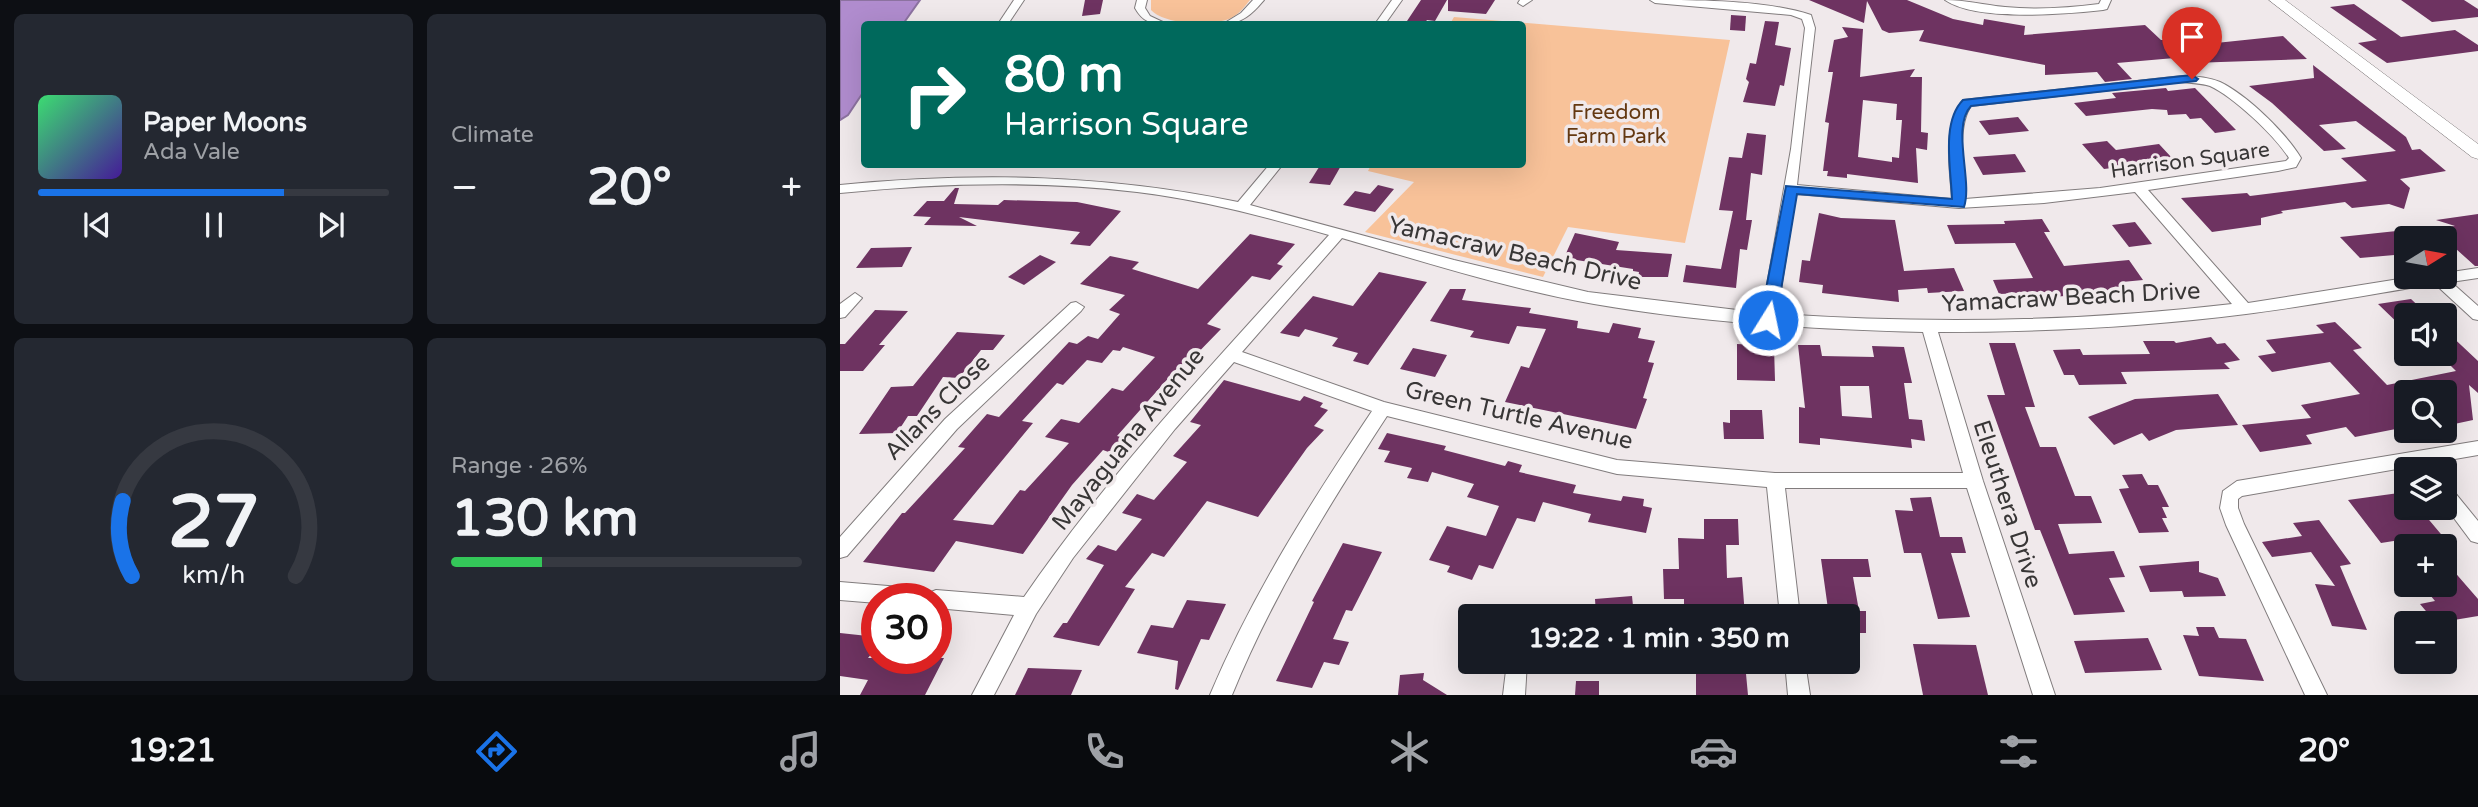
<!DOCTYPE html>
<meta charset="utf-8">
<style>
:root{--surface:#171b24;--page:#242831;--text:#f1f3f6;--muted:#9ea1a6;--line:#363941;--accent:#1a73e8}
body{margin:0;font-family:"Varela Round",sans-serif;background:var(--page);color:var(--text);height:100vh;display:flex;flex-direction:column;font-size:26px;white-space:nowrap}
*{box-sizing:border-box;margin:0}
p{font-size:23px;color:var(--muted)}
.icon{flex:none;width:38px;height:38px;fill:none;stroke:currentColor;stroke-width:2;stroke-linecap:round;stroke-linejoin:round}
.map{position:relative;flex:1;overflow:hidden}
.panel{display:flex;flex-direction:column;gap:14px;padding:14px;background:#0d0f14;width:840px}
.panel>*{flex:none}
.banner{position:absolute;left:21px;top:21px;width:665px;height:147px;border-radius:7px;box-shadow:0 7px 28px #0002;background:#00695c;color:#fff;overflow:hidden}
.needle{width:46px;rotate:79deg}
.buttons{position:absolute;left:1554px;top:226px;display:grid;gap:14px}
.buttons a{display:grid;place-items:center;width:63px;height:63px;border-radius:7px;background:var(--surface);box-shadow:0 7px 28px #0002;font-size:35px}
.speed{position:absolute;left:21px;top:583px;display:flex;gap:14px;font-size:35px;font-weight:700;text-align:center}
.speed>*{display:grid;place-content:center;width:91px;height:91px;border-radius:50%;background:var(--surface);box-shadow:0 7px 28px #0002;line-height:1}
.speed .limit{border:10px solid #d22;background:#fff;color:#111}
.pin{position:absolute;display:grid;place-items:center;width:60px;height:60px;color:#fff;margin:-72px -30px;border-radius:50% 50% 50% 0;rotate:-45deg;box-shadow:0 0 7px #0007}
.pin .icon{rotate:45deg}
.me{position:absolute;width:77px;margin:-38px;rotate:10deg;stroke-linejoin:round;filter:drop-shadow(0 0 5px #0008)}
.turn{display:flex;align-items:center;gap:24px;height:147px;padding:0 28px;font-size:32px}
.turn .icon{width:91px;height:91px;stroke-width:2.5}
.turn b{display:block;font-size:49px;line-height:60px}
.big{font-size:52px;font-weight:700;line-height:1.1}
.panel .tile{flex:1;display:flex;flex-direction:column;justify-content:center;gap:10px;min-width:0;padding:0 24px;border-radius:10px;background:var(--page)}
.panel .dial{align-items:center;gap:0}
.dial svg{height:182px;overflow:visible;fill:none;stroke:var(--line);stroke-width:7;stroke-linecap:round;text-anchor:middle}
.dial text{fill:var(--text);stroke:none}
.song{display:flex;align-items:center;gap:21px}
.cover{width:84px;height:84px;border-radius:10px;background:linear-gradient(135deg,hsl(140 70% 55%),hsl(260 70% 35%))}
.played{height:7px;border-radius:4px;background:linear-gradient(90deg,var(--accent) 70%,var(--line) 70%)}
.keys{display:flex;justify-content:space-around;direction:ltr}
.heat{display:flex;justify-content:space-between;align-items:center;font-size:38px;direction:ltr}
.charge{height:10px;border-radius:5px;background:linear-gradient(90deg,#34c759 26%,var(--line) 0)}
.panel .tiles{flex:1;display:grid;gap:14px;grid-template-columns:repeat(2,1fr)}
.trip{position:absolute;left:618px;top:604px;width:402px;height:70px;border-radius:7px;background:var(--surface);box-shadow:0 7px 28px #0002;font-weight:700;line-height:70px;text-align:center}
.tab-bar{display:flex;height:112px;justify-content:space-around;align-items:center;background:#090b0e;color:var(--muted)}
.tab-bar .icon{width:49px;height:49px}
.tab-bar .active{color:var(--accent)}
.tab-bar b{font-size:32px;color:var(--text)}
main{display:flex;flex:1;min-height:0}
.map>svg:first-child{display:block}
</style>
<main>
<section class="panel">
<div class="tiles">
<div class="tile">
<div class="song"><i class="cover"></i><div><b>Paper Moons</b><p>Ada Vale</p></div></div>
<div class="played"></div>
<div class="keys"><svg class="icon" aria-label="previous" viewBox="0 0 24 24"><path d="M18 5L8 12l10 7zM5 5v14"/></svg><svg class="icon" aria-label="pause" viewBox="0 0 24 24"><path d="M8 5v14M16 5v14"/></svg><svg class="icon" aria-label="next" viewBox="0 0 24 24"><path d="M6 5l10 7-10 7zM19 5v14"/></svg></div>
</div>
<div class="tile"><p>Climate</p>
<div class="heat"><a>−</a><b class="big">20°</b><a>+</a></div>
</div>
<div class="tile dial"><svg viewBox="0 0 100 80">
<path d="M14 69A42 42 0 1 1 86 69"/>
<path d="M14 69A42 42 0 0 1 10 36" stroke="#1a73e8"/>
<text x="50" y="56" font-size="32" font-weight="700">27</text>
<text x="50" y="72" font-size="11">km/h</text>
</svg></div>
<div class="tile"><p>Range · 26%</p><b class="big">130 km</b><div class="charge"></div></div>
</div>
</section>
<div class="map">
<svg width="1638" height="695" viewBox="0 0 1638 695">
<rect width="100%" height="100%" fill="#f0e9eb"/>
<g fill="#f8c299">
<path d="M 311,0 L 410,0 C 405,6 400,13 393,17 C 376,27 324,25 311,10 Z"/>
<path d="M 614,17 L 890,40 L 845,243 L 728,227 L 703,277 L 525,232 L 574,182 L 528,171 L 531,165 L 682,164 L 682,24 L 610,24 Z"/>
</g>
<path fill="#b08cce" stroke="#8c72a0" stroke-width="2" d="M 0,0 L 80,0 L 63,24 L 24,24 L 24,91 L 8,115 L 0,120 Z"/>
<g fill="#6e3361" fill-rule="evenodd">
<path d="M 245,0 L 263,0 L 260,14 L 242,16 Z"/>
<path d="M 581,0 L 607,0 L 595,21 L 587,20 L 584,24 L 565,24 Z"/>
<path d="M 608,0 L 655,0 L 646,14 L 608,11 Z"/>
<path d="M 969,0 L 1067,0 L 1113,19 L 1143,25 L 1144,19 L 1185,26 L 1184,35 L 1305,25 L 1321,40 L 1372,39 L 1376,43 L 1443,36 L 1467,59 L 1351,63 L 1346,57 L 1277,63 L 1292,79 L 1265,82 L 1257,72 L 1205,75 L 1205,65 L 1079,41 L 1084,30 L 1049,33 L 1042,30 L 1027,1 L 1024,23 Z"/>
<path d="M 1561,0 L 1624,0 L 1638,9 L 1638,17 L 1592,22 Z"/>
<path d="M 1514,4 L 1561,37 L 1615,30 L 1638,45 L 1638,51 L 1547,63 L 1518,43 L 1537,40 L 1490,7 Z"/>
<path d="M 891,15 L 906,16 L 905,31 L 890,30 Z"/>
<path d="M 925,21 L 939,22 L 935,45 L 951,48 L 944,86 L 940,85 L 935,106 L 903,102 L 909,82 L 906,79 L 910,63 L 916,64 Z"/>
<path d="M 1002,27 L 1023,29 L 1020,77 L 1075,69 L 1070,77 L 1082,77 L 1081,132 L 1088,133 L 1087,150 L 1076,148 L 1078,183 L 1007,174 L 1007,178 L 987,176 L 988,171 L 983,171 L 989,123 L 985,122 L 993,72 L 988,72 L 994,40 L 1008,37 ZM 1023,100 L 1057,104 L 1056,120 L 1062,120 L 1059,158 L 1052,157 L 1052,162 L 1018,157 Z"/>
<path d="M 1473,65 L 1566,137 L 1572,150 L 1580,149 L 1606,171 L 1560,179 L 1570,188 L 1564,209 L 1549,204 L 1512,208 L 1505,202 L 1441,211 L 1443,213 L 1421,218 L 1421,225 L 1372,232 L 1341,198 L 1407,193 L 1410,196 L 1527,181 L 1501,158 L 1556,151 L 1516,121 L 1479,125 L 1506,149 L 1484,151 L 1432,103 L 1409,86 L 1474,78 Z"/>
<path d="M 1326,88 L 1328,91 L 1355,88 L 1396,130 L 1375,133 L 1361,118 L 1350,119 L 1346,114 L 1328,115 L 1327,110 L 1312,109 L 1246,116 L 1234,103 L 1276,98 L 1272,93 Z"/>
<path d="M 1178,117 L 1189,131 L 1149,135 L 1139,121 Z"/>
<path d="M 907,133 L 926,135 L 922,175 L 911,173 L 906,220 L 912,220 L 907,250 L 900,249 L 896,288 L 843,282 L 846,265 L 881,269 L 893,211 L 879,210 L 889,157 L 902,158 Z"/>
<path d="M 1267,141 L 1276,150 L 1319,144 L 1332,158 L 1326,159 L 1328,161 L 1264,169 L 1242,144 Z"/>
<path d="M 1175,154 L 1186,172 L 1143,175 L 1133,157 Z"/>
<path d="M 481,164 L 502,164 L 490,185 L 469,183 Z"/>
<path d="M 538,185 L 554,189 L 535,212 L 503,205 L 515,191 L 530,194 Z"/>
<path d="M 115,188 L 119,188 L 114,204 L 158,205 L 164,200 L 237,202 L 281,211 L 250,246 L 230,244 L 240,232 L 119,217 L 137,226 L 84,225 L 91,217 L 73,216 L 87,201 L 104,201 Z"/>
<path d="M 979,213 L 1001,218 L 1055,220 L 1064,271 L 1114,268 L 1124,291 L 1088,293 L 1087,288 L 1058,290 L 1059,302 L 982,293 L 983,285 L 959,282 L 962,260 L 970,261 Z"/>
<path d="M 1638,214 L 1638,266 L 1635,266 L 1605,239 L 1605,227 L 1615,226 L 1596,220 Z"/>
<path d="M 1202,219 L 1210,232 L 1204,232 L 1224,266 L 1289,260 L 1303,280 L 1282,282 L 1286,289 L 1235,293 L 1236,295 L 1213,297 L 1210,292 L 1159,294 L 1153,280 L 1193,278 L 1175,243 L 1115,244 L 1107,225 L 1165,224 L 1164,221 Z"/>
<path d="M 1295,222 L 1312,244 L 1289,247 L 1272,225 Z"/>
<path d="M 1566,230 L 1566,254 L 1520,258 L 1500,237 Z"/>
<path d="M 735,233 L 779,242 L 776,250 L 832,254 L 828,277 L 798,277 L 799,272 L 793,271 L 793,269 L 724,258 Z"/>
<path d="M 410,234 L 455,244 L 437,264 L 443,266 L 430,280 L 412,276 L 367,324 L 381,329 L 345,366 L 340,365 L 277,436 L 287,439 L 274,454 L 263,450 L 232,485 L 183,554 L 116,541 L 94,572 L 23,562 L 62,513 L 65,513 L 125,448 L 118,447 L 147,414 L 159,417 L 229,342 L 237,344 L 248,336 L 258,339 L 280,314 L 269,310 L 285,295 L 240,284 L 270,256 L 299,262 L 292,269 L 358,289 ZM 283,347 L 315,357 L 283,391 L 272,388 L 239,423 L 221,419 L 205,437 L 229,443 L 185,491 L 180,490 L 153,525 L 113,520 L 193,423 L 182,421 L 217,383 L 223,385 L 247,360 L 262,363 L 273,350 L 280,351 Z"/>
<path d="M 72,247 L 62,267 L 16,268 L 31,248 Z"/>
<path d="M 200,255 L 216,262 L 184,285 L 168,277 Z"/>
<path d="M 539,272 L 587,282 L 528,365 L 513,361 L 518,353 L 492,346 L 498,338 L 465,329 L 459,337 L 440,333 L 473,296 L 513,306 Z"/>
<path d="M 610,289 L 626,289 L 622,300 L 691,308 L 689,313 L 738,321 L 737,328 L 769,333 L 773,323 L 801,328 L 798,338 L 815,341 L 808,362 L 814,363 L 803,398 L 807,399 L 796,429 L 665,402 L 681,366 L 689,368 L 706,329 L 677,326 L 669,344 L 630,337 L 634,331 L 590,321 Z"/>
<path d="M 1571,299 L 1588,315 L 1566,315 L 1566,331 L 1538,304 Z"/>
<path d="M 35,310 L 68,311 L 39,345 L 45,345 L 23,371 L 0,371 L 0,344 L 5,344 Z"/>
<path d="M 1495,322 L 1522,348 L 1513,350 L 1547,385 L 1616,371 L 1605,360 L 1605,330 L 1638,361 L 1638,393 L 1629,385 L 1633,420 L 1605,426 L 1605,392 L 1566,392 L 1566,427 L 1515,437 L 1506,427 L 1466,435 L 1472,444 L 1420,452 L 1402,425 L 1471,418 L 1461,405 L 1520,394 L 1490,362 L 1432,372 L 1418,356 L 1436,353 L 1426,340 L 1484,333 L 1476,325 Z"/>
<path d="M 117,332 L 165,335 L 153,350 L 141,350 L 119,378 L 103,377 L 77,416 L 68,416 L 57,433 L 19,434 L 51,387 L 73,386 Z"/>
<path d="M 1371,337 L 1377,344 L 1385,343 L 1400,360 L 1384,363 L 1390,369 L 1281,372 L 1287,384 L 1239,385 L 1234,375 L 1224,375 L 1213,350 L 1240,349 L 1243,355 L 1310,354 L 1303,341 L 1334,341 L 1336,343 Z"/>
<path d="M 1149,343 L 1175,343 L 1195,407 L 1185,407 L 1200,447 L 1216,447 L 1235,496 L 1251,496 L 1262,523 L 1218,524 L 1229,554 L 1274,551 L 1285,577 L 1269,578 L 1285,612 L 1234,615 L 1200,530 L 1195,530 L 1147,395 L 1165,395 Z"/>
<path d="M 897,344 L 934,346 L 935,381 L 897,380 Z"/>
<path d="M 958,345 L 980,345 L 982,356 L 1034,357 L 1032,346 L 1064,347 L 1072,383 L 1064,383 L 1069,419 L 1082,420 L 1085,441 L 1071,439 L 1072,448 L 980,438 L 980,445 L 959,443 L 959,407 L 965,408 ZM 1000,386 L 1029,386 L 1032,418 L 1002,416 Z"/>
<path d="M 573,348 L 607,355 L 595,377 L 560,369 Z"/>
<path d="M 384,380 L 460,401 L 464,396 L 483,403 L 480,407 L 488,410 L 474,426 L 484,430 L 467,448 L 418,517 L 367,501 L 324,557 L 312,553 L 285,587 L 295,589 L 259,646 L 213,637 L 223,623 L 227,623 L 264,565 L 246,559 L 258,545 L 276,551 L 302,519 L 282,513 L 297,494 L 314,500 L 347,462 L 333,456 L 361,425 L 350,422 Z"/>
<path d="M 1378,394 L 1398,425 L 1336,430 L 1309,441 L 1302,433 L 1274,445 L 1248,417 L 1295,399 Z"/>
<path d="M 890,410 L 922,410 L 924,439 L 884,439 L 883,422 L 890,423 Z"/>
<path d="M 547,433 L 606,446 L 604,450 L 665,466 L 668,461 L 682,465 L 679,472 L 736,485 L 733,493 L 781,501 L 783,496 L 804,499 L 803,506 L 812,508 L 806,533 L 748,522 L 751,514 L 703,502 L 695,522 L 677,518 L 653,569 L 639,565 L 632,580 L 607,572 L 610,566 L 589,560 L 607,526 L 646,536 L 659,506 L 627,497 L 634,484 L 592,472 L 588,482 L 567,478 L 572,468 L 544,462 L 550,451 L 538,449 Z"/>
<path d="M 1302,474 L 1308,485 L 1318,485 L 1329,507 L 1322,507 L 1327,518 L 1322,518 L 1329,532 L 1299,533 L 1279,489 L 1289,488 L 1282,475 Z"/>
<path d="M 1566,492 L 1566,508 L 1579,508 L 1611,546 L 1565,546 L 1560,540 L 1541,543 L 1508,500 Z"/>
<path d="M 1091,497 L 1100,537 L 1122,537 L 1126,553 L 1111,553 L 1130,617 L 1098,619 L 1081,553 L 1064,553 L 1055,510 L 1073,511 L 1070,498 Z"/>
<path d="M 864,519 L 898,519 L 899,545 L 886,545 L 887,578 L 902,577 L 905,616 L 844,616 L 844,599 L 824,599 L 823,569 L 839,569 L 838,538 L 864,539 Z"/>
<path d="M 1479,520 L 1511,564 L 1500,566 L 1527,630 L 1492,626 L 1475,584 L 1495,586 L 1471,552 L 1432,557 L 1422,542 L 1462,536 L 1453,523 Z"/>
<path d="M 503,543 L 542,552 L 512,611 L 506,610 L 493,639 L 509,642 L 499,665 L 484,662 L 472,688 L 436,681 L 474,602 L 472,601 Z"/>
<path d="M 981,559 L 1028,559 L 1031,577 L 1013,577 L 1019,611 L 1026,611 L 1026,633 L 1008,633 L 1008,616 L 989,616 Z"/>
<path d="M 1359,561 L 1359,572 L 1378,578 L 1386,596 L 1344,597 L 1342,591 L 1310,592 L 1299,566 Z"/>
<path d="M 1605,561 L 1638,599 L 1638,616 L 1596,623 L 1580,604 L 1595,601 L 1581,584 L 1605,584 Z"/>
<path d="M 792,596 L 794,616 L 756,616 L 755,599 Z"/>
<path d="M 347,600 L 386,604 L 369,640 L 361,639 L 338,690 L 335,689 L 338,661 L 297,653 L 311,625 L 333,628 Z"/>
<path d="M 1356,627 L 1374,627 L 1379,638 L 1406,639 L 1424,681 L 1359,676 L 1343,635 L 1359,636 Z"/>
<path d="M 0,633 L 37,637 L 37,647 L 28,658 L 104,658 L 85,695 L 20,695 L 28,680 L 0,676 Z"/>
<path d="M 1308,638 L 1322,670 L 1245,673 L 1234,641 Z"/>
<path d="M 1073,644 L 1136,645 L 1148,695 L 1083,695 Z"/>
<path d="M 188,668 L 242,670 L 231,695 L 175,695 Z"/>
<path d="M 584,673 L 583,680 L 607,695 L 558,695 L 560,675 Z"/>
<path d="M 856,674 L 906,674 L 908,695 L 856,695 Z"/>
<path d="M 736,681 L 759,681 L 759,695 L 735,695 Z"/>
</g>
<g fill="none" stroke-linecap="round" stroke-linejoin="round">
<g stroke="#817c7d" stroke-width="2">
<g id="street">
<path d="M 174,0 L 184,0 L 168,24 L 158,24 Z"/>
<path d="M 297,0 L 307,0 L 305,8 L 310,16 L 327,24 C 311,24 303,22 295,8 Z"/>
<path d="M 413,0 L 424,0 C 412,14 402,24 383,24 L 401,13 Z"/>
<path d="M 552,0 L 562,0 L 545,24 L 535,24 Z"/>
<path d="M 680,0 L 692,0 L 683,6 L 678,3 Z"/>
<path d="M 810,0 C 858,0 926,0 971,15 L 975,28 L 957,185 L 1112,199 C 1110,168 1102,126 1123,100 L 1342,76 C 1355,76 1368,77 1380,82 C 1407,95 1446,133 1461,158 L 1456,167 L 1438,171 L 1308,190 L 1408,303 L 1578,276 L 1605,276 L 1605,273 L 1638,268 L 1638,278 L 1611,282 L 1638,306 L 1638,320 L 1633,319 L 1595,284 C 1532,294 1469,306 1406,314 C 1304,327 1201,332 1098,332 L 1143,481 L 1215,695 L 1193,695 L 1127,488 L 945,488 L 960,616 L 940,616 L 927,487 L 777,474 L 547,416 C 489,505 432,596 392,695 L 370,695 C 413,593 471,502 532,411 L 394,362 L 335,429 L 233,558 L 196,614 L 154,695 L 132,695 L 174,615 L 96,608 L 96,598 L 37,598 L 37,603 L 0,600 L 0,582 L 84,589 L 91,592 L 96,590 L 184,597 C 274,466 384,352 489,235 C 426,217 363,200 297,192 C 198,180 99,183 0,193 L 0,185 C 134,172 265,174 398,202 L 430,164 L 443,164 L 410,205 L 614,260 L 748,292 L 922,313 L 951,149 L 965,28 L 962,19 L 951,15 L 815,3 ZM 1342,82 C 1351,83 1361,83 1370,86 C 1394,97 1435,136 1449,158 L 1446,161 L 1260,188 L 1125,199 C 1124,175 1116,127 1131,106 ZM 1295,192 L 1392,304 C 1240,322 1089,324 937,314 L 956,194 L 1119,208 L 1204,203 ZM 502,238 C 585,262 669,289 754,304 C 863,323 973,329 1083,332 L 1123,473 L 935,473 L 777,460 L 544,402 L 402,352 Z"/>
<path d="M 1105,0 C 1125,0 1145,5 1165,7 C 1196,10 1228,8 1259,4 L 1261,0 L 1271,0 L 1267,9 L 1263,10 C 1225,14 1137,22 1105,0 Z"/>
<path d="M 15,293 L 22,298 L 5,317 L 0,318 L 0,304 Z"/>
<path d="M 236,302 L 244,307 L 241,311 L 117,429 L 7,556 L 0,558 L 0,537 L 105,419 L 231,303 Z"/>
<path d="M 1638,441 L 1638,455 L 1402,496 L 1398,499 L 1398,508 L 1404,524 L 1487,695 L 1465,695 L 1386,525 L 1380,508 L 1383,491 L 1397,481 Z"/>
<path d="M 1605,485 L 1611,488 L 1638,521 L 1638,543 L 1631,541 L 1605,506 Z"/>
<path d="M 667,662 L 687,662 L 685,695 L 663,695 Z"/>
<path d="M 945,662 L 965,662 L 970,695 L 948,695 Z"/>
</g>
</g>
<g stroke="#817c7d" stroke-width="1">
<path id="secondary" d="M 1429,0 L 1445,0 L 1638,144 L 1638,159 L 1632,157 Z"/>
</g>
<use href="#street" fill="#fff" fill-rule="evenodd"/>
<use href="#secondary" fill="#fff" fill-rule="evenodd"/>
</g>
<path fill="#1a73e8" stroke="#114b97" stroke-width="2" d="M 1352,75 L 1358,79 L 1356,81 L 1131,106 C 1111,127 1133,181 1124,207 L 957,194 L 936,320 L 928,325 L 923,324 L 920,320 L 946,186 L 1112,199 C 1111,169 1101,122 1123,100 Z"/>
<g text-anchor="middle" stroke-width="7" stroke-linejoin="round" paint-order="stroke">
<g font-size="21" fill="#643811" stroke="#f0e9eb">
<text x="776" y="119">Freedom<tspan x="776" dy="24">Farm Park</tspan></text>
</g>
<g font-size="21" fill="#383636" stroke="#f0e9eb">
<text transform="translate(1350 160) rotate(-8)" y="7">Harrison Square</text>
</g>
<g font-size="24" fill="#383636" stroke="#f0e9eb">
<text transform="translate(675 253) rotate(13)" y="8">Yamacraw Beach Drive</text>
<text transform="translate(1231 297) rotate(-3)" y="8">Yamacraw Beach Drive</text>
<text transform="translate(97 407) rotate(-45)" y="8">Allans Close</text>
<text transform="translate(679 415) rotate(13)" y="8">Green Turtle Avenue</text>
<text transform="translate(288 439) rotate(-51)" y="8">Mayaguana Avenue</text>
<text transform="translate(1168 504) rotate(72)" y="8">Eleuthera Drive</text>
</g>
</g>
</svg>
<div class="buttons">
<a><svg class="needle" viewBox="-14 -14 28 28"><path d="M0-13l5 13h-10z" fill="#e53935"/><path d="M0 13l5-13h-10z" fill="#9ea1a6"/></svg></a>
<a><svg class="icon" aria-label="sound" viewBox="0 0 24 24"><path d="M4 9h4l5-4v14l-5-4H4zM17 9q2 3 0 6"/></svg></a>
<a><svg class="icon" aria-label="search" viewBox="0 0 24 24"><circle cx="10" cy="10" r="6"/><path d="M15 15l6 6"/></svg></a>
<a><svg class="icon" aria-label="layers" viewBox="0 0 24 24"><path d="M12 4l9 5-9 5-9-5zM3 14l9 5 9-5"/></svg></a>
<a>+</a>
<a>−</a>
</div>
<div class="speed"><div class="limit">30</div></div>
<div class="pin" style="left:1352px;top:79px;background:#d93025"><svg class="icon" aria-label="arrive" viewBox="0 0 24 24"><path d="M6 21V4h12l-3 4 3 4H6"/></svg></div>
<svg class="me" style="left:928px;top:320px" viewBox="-20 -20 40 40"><circle r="17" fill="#1a73e8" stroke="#fff" stroke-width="3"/><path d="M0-11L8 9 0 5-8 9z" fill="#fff"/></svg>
<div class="trip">19:22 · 1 min · 350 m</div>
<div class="banner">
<div class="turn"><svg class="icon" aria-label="right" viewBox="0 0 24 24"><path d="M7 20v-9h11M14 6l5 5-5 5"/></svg><div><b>80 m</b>Harrison Square</div></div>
</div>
</div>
</main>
<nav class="tab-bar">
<b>19:21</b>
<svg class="icon active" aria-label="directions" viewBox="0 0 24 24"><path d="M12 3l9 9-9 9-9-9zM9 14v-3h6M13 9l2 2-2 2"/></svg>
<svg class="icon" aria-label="music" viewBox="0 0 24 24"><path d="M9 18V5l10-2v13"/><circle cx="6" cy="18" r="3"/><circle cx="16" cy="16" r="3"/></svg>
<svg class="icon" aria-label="phone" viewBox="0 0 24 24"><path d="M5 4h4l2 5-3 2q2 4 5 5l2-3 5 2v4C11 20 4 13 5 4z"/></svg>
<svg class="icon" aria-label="climate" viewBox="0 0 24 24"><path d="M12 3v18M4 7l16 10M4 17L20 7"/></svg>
<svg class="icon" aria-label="car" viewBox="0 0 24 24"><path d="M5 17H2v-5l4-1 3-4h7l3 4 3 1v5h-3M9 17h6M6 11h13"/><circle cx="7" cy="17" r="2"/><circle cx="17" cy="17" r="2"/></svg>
<svg class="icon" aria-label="filters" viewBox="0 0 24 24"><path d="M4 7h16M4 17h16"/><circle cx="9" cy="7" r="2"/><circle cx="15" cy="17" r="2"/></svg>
<b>20°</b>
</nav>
